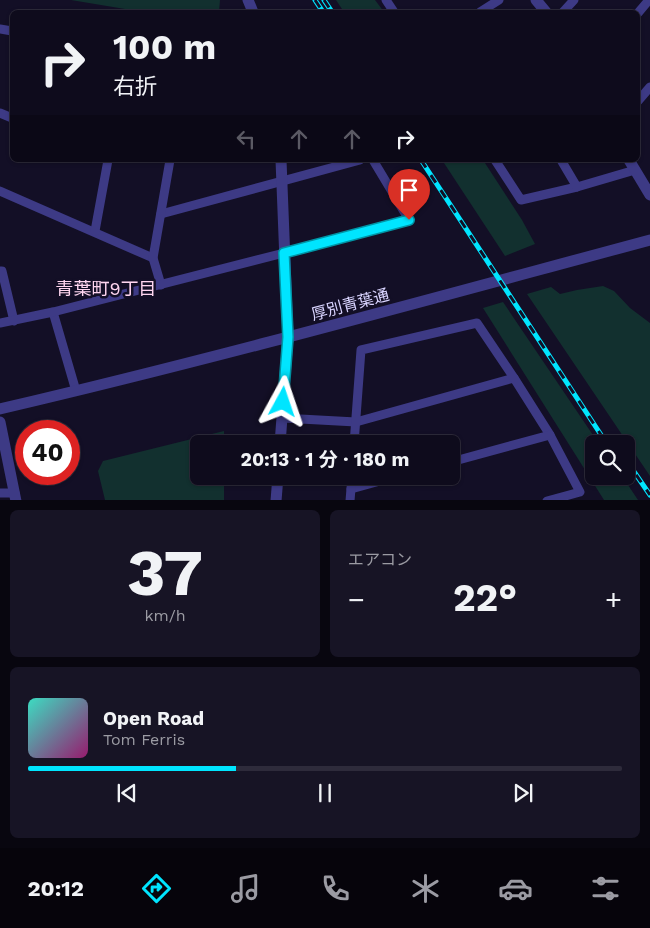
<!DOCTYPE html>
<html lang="ja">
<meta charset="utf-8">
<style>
:root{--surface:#0e0b1c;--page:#171425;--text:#f1f3f6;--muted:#9b9ba3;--line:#2e2b3b;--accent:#00e5ff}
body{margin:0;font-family:"Work Sans","Noto Sans JP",sans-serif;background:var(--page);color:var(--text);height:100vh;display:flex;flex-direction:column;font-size:19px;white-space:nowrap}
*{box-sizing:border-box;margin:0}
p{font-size:16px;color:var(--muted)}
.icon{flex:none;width:28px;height:28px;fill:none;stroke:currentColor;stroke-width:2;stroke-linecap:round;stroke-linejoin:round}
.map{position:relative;height:500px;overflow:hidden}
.sheet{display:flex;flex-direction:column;gap:10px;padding:10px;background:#08060f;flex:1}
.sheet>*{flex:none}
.top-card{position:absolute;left:10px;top:10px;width:630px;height:152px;border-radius:8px;box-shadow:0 1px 4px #0004,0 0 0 1px var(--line);background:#0e0b1c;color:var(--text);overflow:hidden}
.tools{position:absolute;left:585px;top:435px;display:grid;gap:10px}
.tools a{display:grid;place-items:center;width:50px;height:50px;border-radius:8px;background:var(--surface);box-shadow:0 1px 4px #0004,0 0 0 1px var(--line);font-size:25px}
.speed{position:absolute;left:15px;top:420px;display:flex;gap:10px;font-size:25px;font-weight:700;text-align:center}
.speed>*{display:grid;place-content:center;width:65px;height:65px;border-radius:50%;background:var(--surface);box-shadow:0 1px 4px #0004,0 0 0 1px var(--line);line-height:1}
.speed .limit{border:8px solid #d22;background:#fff;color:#111}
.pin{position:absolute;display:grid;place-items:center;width:42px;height:42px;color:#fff;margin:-51px -21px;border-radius:50% 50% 50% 0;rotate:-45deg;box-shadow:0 0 5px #0007}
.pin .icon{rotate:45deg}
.me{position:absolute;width:55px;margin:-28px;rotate:5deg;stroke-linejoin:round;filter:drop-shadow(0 0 4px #0008)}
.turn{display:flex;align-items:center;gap:18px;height:105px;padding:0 20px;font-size:22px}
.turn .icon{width:65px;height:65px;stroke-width:2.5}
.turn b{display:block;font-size:35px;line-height:42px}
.lanes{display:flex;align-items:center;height:48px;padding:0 20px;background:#0003;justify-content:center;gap:25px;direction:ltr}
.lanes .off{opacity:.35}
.big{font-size:38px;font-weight:700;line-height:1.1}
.sheet .widget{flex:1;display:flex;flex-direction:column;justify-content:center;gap:8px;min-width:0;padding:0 18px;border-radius:8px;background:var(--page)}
.sheet .dial{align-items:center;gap:0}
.dial b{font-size:65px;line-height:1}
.song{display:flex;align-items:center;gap:15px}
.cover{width:60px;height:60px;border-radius:8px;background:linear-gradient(135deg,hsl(170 70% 55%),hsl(320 70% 35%))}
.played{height:5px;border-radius:2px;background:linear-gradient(90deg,var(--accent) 35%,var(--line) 35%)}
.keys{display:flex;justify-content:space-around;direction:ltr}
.heat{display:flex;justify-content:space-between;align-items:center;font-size:28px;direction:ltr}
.sheet .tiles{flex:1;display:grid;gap:10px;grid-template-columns:1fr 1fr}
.widget:last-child{grid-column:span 2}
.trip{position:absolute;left:190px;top:435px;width:270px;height:50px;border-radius:8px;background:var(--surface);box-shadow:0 1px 4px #0004,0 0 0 1px var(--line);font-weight:700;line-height:50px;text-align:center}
.tab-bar{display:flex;height:80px;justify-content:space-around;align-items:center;background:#06040b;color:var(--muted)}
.tab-bar .icon{width:35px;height:35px}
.tab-bar .selected{color:var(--accent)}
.tab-bar b{font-size:22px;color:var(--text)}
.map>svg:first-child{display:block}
</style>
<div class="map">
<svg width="650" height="501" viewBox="0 0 650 501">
<rect width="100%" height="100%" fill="#130f26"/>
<g fill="#12302f">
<path d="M 71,0 L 220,0 L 219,12 L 131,12 L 131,10 Z"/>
<path d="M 336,0 L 375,0 L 384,12 L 344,12 Z"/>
<path d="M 442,160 L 483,160 L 522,220 L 535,244 L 505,256 Z"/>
<path d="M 603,286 L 614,291 L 630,308 L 650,323 L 650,476 L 527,294 L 551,287 L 560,294 L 577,290 Z"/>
<path d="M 503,302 L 599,444 L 594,444 L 594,476 L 622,476 L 638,500 L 604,500 L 483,308 Z"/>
<path d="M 224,431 L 224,444 L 199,444 L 199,476 L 224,476 L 224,500 L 105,500 L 98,471 L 103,461 Z"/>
</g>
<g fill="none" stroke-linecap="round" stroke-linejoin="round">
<g stroke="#3d3a85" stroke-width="9">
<path d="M 386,0 L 394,12"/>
<path d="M 480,12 L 499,0"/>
<path d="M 563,12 L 574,0"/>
<path d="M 638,13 L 649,0"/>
<path d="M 0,29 L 12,31"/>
<path d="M 638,101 L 650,87"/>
<path d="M 0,113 L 12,118"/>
<path d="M 495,160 L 521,200 L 577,187 L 635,170"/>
<path d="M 561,160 L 577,187"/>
<path d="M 0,191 L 153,258"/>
<path d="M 161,214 L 360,160"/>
<path d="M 95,231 L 108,160"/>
<path d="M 0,271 L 2,271 L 14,321"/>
<path d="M 161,285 L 153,258 L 170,160"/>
<path d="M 53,312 L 76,391"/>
<path d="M 0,323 L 53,312 L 284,253 L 409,220 L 373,160"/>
<path d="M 282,418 L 356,422 L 514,378"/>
<path d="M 354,444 L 361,350 L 477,323 L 514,378 L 550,435 L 580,492 L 547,501"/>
<path d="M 451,462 L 550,435"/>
<path d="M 351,489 L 398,476"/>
<path d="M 0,493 L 15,493"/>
<path d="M 350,501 L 352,476"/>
</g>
<g stroke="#3d3a85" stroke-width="11">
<path d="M 248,0 L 253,12"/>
<path d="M 536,0 L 546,12"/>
<path d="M 629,160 L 650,195"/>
<path d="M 0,409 C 218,358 434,298 650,240"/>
<path d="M 0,422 L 16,501"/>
<path d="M 280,444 L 288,337 L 281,160"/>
<path d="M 276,501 L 278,476"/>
</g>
<g stroke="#00e5ff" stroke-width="5">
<g id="rail">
<path d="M 315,0 L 323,12"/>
<path d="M 324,0 L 332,12"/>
<path d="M 421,160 L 607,444"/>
<path d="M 626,460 L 650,495"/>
</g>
</g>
<use href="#rail" stroke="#130f26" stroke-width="3" stroke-dasharray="9" stroke-linecap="butt"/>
</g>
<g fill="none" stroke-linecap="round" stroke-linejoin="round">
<g stroke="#0095a6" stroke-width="12">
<path id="route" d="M 283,402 L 288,337 L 284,253 L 409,220"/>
</g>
<use href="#route" stroke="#00e5ff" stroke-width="9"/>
</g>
<g text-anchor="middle" stroke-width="5" stroke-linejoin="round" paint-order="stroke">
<g font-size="16" fill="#d9d4ff" stroke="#130f26">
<text transform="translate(350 304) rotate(-15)" y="6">厚別青葉通</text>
</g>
<g font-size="18" fill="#ffd6f0" stroke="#130f26">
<text x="106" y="295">青葉町9丁目</text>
</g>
</g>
</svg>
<div class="tools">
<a><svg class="icon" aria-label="search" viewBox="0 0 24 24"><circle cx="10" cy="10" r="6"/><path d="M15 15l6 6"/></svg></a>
</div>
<div class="speed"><div class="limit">40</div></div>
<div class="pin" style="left:409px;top:220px;background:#d93025"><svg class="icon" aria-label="arrive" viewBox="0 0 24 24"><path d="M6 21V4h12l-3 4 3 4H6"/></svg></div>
<svg class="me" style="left:283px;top:402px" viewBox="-20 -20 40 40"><path d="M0-17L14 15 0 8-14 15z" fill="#00e5ff" stroke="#fff" stroke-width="4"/></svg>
<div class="trip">20:13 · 1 分 · 180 m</div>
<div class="top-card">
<div class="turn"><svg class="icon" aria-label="right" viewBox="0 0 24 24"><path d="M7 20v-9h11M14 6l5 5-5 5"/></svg><div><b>100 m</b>右折</div></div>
<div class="lanes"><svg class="icon off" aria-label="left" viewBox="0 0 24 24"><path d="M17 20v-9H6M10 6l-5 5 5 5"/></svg><svg class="icon off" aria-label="ahead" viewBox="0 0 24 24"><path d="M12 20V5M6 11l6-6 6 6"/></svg><svg class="icon off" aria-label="ahead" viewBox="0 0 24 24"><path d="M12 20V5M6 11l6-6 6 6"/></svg><svg class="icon" aria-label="right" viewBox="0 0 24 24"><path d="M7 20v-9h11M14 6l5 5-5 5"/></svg></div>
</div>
</div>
<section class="sheet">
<div class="tiles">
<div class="widget dial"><b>37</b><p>km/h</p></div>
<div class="widget"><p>エアコン</p>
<div class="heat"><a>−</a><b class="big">22°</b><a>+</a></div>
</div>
<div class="widget">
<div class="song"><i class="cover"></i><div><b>Open Road</b><p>Tom Ferris</p></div></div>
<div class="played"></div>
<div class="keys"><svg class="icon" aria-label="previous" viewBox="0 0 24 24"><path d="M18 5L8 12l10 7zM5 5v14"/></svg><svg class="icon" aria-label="pause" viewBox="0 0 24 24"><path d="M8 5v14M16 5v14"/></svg><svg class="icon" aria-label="next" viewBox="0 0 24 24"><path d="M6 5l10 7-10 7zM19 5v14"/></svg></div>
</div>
</div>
</section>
<nav class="tab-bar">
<b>20:12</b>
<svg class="icon selected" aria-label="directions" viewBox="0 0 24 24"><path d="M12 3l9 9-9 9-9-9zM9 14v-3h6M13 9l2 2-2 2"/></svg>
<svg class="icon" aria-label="music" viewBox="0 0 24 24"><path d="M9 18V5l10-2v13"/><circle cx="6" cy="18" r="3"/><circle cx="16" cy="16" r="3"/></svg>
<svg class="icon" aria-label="phone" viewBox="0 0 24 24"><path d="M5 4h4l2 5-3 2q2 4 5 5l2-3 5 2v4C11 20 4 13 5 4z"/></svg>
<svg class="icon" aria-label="climate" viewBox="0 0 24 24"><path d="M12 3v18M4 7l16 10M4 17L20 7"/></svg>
<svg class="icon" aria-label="car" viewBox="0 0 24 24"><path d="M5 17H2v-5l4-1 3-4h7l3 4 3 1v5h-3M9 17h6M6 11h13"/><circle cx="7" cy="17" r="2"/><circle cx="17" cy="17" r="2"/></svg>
<svg class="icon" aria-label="filters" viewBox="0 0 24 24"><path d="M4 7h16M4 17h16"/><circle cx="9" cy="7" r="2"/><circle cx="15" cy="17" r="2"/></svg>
</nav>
